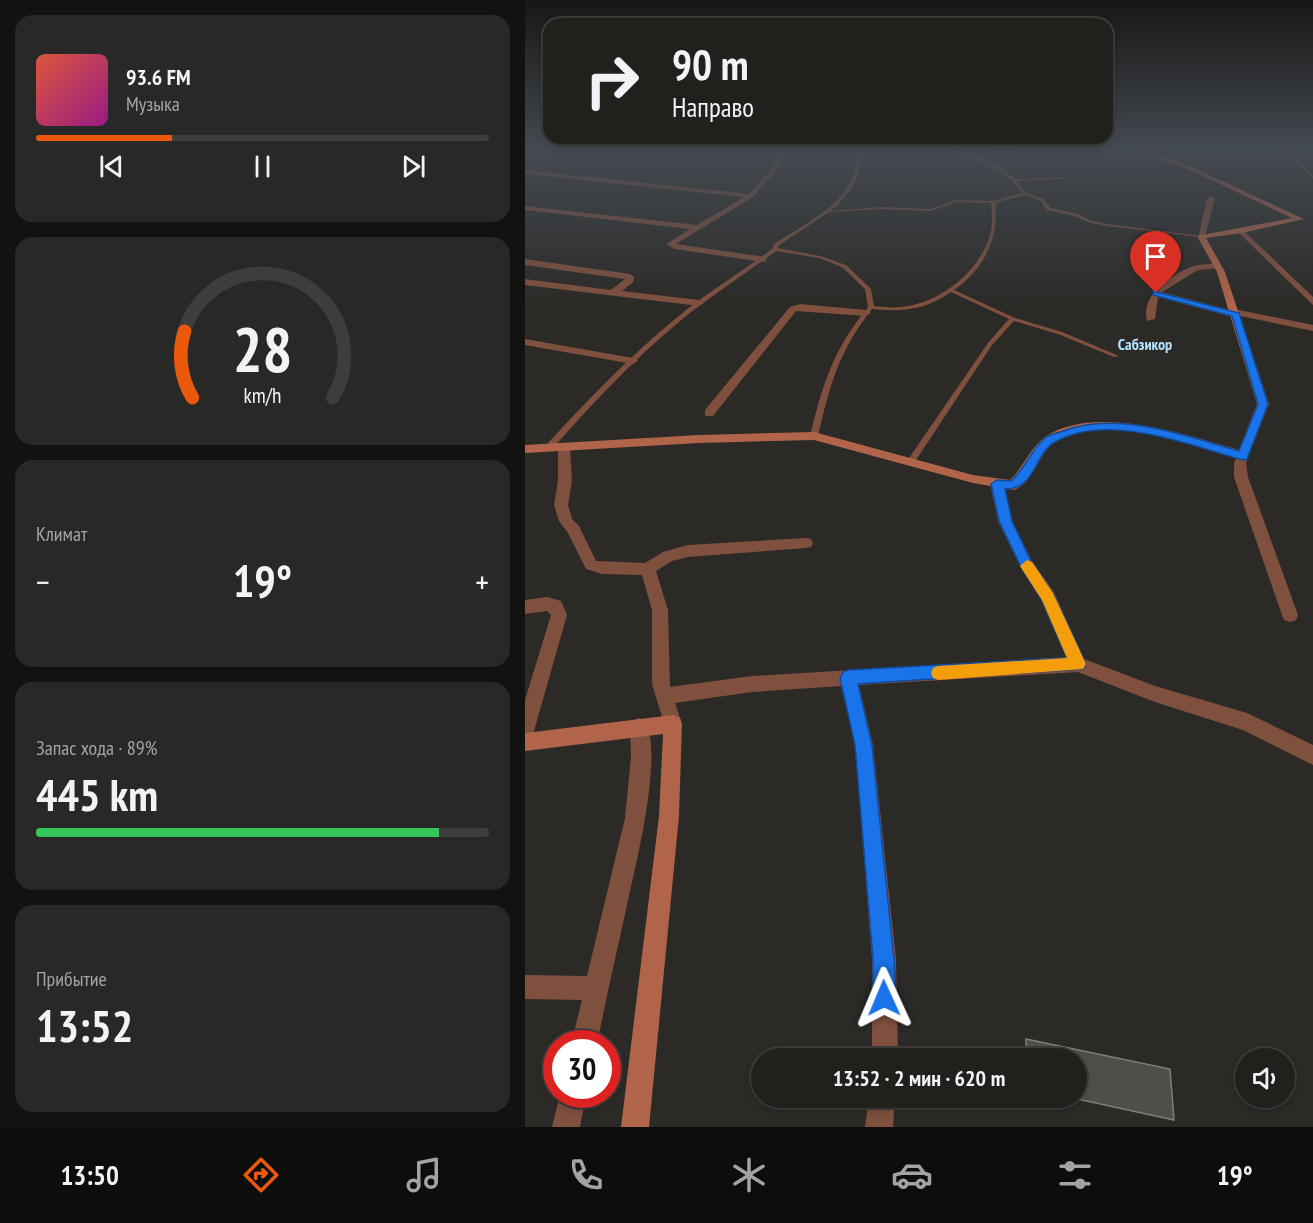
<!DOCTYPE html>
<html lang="ru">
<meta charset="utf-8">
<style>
:root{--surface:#20201d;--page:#282826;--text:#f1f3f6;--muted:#a2a3a4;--line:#3d3e3b;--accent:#ea580c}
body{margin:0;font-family:"PT Sans Narrow",sans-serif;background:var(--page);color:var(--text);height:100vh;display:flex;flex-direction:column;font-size:22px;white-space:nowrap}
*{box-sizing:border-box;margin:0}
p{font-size:20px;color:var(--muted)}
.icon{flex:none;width:33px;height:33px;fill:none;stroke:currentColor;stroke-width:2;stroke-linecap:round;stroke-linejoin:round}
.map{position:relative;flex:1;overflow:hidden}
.drawer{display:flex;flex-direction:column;gap:15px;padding:15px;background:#121210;width:525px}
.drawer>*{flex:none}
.top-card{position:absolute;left:18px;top:18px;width:570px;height:126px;border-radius:18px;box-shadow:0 3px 9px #0003,0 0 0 2px var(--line);background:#20201d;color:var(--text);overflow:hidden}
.fabs{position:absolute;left:710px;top:1048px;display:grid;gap:12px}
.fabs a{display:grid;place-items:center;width:60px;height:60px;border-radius:50%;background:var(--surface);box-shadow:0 3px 9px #0003,0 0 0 2px var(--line);font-size:30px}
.speed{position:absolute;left:18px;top:1030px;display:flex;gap:12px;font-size:30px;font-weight:700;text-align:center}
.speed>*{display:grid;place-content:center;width:78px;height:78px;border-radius:50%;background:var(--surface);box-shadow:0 3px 9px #0003,0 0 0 2px var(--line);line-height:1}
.speed .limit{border:9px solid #d22;background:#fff;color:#111}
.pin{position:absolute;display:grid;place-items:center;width:51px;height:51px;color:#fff;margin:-62px -26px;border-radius:50% 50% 50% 0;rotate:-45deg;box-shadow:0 0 6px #0007}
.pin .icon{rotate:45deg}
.me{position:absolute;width:66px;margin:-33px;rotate:359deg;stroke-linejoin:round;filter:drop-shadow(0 0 4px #0008)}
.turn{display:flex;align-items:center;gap:21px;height:126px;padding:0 30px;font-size:27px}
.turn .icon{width:78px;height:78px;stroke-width:2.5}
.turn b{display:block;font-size:42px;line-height:51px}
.big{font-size:45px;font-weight:600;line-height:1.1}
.drawer .card{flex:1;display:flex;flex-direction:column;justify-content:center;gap:9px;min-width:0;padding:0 21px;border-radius:18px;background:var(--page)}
.drawer .dial{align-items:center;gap:0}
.dial svg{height:156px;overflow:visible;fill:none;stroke:var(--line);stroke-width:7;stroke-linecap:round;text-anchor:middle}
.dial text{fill:var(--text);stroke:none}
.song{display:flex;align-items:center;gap:18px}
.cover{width:72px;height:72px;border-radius:9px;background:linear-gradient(135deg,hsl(10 70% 55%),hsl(310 70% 35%))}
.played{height:6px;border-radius:3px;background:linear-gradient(90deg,var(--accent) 30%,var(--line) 30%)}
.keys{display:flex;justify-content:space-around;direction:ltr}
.heat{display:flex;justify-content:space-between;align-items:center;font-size:33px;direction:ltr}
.charge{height:9px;border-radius:4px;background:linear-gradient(90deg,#34c759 89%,var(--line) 0)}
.trip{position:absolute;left:226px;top:1048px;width:336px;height:60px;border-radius:30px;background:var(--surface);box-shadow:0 3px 9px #0003,0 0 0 2px var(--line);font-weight:600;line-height:60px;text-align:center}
.tab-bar{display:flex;height:96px;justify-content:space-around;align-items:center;background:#0d0d0c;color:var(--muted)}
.tab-bar .icon{width:42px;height:42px}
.tab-bar .selected{color:var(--accent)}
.tab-bar b{font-size:27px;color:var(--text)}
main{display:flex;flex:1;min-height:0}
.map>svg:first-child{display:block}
</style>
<main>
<section class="drawer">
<div class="card">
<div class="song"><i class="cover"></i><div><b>93.6 FM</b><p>Музыка</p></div></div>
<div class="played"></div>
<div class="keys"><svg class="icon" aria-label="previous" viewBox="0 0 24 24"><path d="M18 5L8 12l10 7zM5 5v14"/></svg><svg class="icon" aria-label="pause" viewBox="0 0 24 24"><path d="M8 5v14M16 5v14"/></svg><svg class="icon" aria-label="next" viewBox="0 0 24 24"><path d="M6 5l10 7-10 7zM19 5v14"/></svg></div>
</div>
<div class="card dial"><svg viewBox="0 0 100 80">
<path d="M14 69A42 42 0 1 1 86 69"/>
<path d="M14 69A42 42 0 0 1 10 35" stroke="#ea580c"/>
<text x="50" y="56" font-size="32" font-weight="700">28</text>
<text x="50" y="72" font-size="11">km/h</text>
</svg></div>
<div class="card"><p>Климат</p>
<div class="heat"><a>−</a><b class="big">19°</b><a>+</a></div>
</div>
<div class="card"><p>Запас хода · 89%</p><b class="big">445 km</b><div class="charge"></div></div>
<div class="card"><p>Прибытие</p><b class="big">13:52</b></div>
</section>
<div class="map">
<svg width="788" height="1127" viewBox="0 0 788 1127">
<rect width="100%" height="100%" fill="#2b2a27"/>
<path fill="#504e4b" stroke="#7f7e7a" stroke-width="1.5" d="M 501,1039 L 645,1069 L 649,1120 L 552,1099 L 552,1059 L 501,1059 Z"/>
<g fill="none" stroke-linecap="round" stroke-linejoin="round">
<g fill="#80503f" fill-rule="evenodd">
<path d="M 332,148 L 336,148 C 339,174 325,194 306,211 L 357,207 L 406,209 L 430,200 L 468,201 L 497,193 C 478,166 452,161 422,148 L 435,150 L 457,158 L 478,169 L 490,179 L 539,177 L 538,179 L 492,181 L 501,193 L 518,199 L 526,208 L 553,214 L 564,220 L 581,224 L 678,236 L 676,237 L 581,226 L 563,222 L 550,216 L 522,210 L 516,201 L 500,195 L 470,203 C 475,238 458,270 429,290 L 490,318 L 537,332 L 594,356 L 589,357 L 533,334 L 489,321 L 467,345 L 389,463 L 383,463 L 382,461 L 463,343 L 484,319 L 426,292 C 401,310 377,312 347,309 C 314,351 305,384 293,436 L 292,438 L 286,438 L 285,436 C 298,383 308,350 343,307 L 340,289 L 317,267 L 294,258 L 251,251 C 219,275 185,296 154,322 C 108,360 67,404 27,449 L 21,449 L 21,445 C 62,401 104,357 150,319 C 181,293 216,273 248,248 L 249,244 C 285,221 337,198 332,148 ZM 430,202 L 466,203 C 467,214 468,225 465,235 C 454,272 414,304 376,307 C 367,308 358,307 349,306 L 346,289 L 321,265 L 295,256 L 253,248 L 253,246 L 304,212 L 357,209 L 406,211 Z"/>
<path d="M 508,148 L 516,148 L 482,153 L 447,153 Z"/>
<path d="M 753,148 L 757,148 L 776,162 L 788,176 L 788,179 L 774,164 Z"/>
</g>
<g fill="#80503f" fill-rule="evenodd">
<path d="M 258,148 L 264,148 L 251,171 L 228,197 L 151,244 L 241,257 L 241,261 L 238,262 L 150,249 L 141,244 L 165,229 L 0,210 L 0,206 L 172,225 L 219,197 L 0,174 L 0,170 L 224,194 L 246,169 Z"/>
<path d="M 686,196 L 690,198 L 680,236 L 673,238 L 682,198 Z"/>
<path d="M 717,229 L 788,297 L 788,305 L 714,233 L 714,229 Z"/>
<path d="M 0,259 L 105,274 L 109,277 L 108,282 L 97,291 L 174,300 L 179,303 L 174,306 L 0,285 L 0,279 L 86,290 L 100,279 L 0,265 Z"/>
<path d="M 692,263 L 695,264 L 695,268 L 673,270 L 637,292 L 705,310 L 709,309 L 788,325 L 788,331 L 715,316 L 711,318 L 633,297 L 630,319 L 622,321 C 615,295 646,274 669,266 C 676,264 685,264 692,263 Z"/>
<path d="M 275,304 L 341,310 L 346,313 L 341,316 L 271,311 L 188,416 L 180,416 L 180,410 L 265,307 Z"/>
<path d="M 0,339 L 108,358 L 113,361 L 108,364 L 0,345 Z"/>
<path d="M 39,443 L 45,447 L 47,481 L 43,505 L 47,519 L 54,526 L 71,561 L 120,563 L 138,552 L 163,545 L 281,538 L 286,539 L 288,543 L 286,547 L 281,548 L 163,557 L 147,561 L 131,571 L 143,610 L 145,687 L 227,676 L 541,657 L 516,600 L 496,568 L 473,521 L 465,484 L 472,479 L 479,484 L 487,521 L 507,561 L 529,592 L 559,659 L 630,686 L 722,713 L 788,745 L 788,765 L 718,730 L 630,702 L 553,672 L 334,685 L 348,745 L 371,959 L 373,1059 L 347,1059 L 347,959 L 330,745 L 316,686 L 227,692 L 150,703 L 157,724 L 155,730 L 148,733 L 141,730 L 127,684 L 127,610 L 117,575 L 77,574 L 61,569 L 43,533 L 34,521 L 29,505 L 33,481 L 33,447 Z"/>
<path d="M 718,452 L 724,456 L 721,463 L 723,477 L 773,615 L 771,620 L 765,622 L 759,620 L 757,615 L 709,477 L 709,463 L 714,453 Z"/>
<path d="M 22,597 L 36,601 L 42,615 L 9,731 L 7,737 L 0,740 L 0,700 L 26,615 L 22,611 L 0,614 L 0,600 Z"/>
<path d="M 114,718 L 121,721 C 138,761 110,866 101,910 C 91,955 81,999 72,1044 L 46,1044 L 57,1000 L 0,999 L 0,975 L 62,976 L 100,818 L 106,757 L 105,727 L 107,721 Z"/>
<path d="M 35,1095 L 61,1095 L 55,1127 L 27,1127 Z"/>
<path d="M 344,1098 L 370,1098 L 368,1127 L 340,1127 Z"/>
</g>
<g fill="#b06449" fill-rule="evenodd">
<path d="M 620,148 L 626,148 L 628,153 L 669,168 L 779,219 L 717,233 L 681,238 L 700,272 L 744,404 L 722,459 L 718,460 C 666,446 581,410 530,442 C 513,453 509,484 488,490 L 448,483 L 289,440 L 174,443 L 0,453 L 0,445 L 174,435 L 289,432 L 448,475 L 485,480 C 498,468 505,448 520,437 C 569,403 662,435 714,450 L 732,404 L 692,272 L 672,236 L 767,218 L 665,170 L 623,155 Z"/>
<path d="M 148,715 L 155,718 L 157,724 L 154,816 L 124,1127 L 96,1127 L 134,816 L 138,734 L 0,751 L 0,733 Z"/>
</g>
</g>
<linearGradient id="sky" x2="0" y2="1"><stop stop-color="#181715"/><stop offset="0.49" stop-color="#444a52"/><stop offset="1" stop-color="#444a52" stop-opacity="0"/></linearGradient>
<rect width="788" height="305" fill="url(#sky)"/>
<path fill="#1a73e8" stroke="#114b97" stroke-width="1.5" d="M 628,291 L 714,313 L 743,404 L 722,459 L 718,460 C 663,445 584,412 530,442 C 509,453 511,490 480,489 L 487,521 L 506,561 L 528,593 L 561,664 L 558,669 L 333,684 L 347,745 L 369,959 L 371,998 L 367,1005 L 359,1009 L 352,1005 L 348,998 L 348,959 L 330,745 L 315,678 L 318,672 L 323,670 L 542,658 L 517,600 L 496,567 L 474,521 L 466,484 L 472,480 L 486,481 C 500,469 508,447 520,438 C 525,434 533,433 538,431 C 591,410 661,436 714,451 L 733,404 L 707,316 L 628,295 Z"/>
<path fill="#f59e0b" d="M 502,560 L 507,562 L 528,593 L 561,664 L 558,669 L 413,680 L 408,678 L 406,673 L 408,668 L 413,666 L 542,658 L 517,600 L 495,566 Z"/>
<g text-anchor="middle" stroke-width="6" stroke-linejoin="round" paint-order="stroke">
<g font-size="16" font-weight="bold" fill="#b4e1fc" stroke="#2b2a27">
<text x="620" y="350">Сабзикор</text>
</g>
</g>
</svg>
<div class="fabs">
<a><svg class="icon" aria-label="sound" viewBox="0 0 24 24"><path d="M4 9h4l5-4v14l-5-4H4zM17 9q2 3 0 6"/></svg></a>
</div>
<div class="speed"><div class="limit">30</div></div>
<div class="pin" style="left:631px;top:293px;background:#d93025"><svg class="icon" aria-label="arrive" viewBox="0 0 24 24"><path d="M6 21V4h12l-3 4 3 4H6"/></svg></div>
<svg class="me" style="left:359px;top:998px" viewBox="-20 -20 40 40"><path d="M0-17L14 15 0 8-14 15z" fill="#1a73e8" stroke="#fff" stroke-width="4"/></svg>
<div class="trip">13:52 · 2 мин · 620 m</div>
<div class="top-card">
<div class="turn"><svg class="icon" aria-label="right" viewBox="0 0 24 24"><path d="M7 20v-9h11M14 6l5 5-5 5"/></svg><div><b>90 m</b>Направо</div></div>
</div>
</div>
</main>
<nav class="tab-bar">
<b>13:50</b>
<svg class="icon selected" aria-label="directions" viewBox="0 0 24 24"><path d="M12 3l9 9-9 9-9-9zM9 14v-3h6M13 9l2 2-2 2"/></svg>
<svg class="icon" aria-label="music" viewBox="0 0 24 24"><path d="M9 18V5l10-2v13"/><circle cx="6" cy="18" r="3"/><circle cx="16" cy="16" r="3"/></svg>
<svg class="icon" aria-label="phone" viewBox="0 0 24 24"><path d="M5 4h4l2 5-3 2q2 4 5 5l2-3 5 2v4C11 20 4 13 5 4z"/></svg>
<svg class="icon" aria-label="climate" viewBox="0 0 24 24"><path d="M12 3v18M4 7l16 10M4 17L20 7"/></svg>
<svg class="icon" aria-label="car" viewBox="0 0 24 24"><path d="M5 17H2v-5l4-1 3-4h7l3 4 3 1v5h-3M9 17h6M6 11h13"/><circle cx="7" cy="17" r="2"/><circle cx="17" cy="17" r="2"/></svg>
<svg class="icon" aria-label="filters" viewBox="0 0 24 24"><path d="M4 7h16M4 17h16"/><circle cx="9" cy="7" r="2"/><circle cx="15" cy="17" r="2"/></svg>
<b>19°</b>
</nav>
